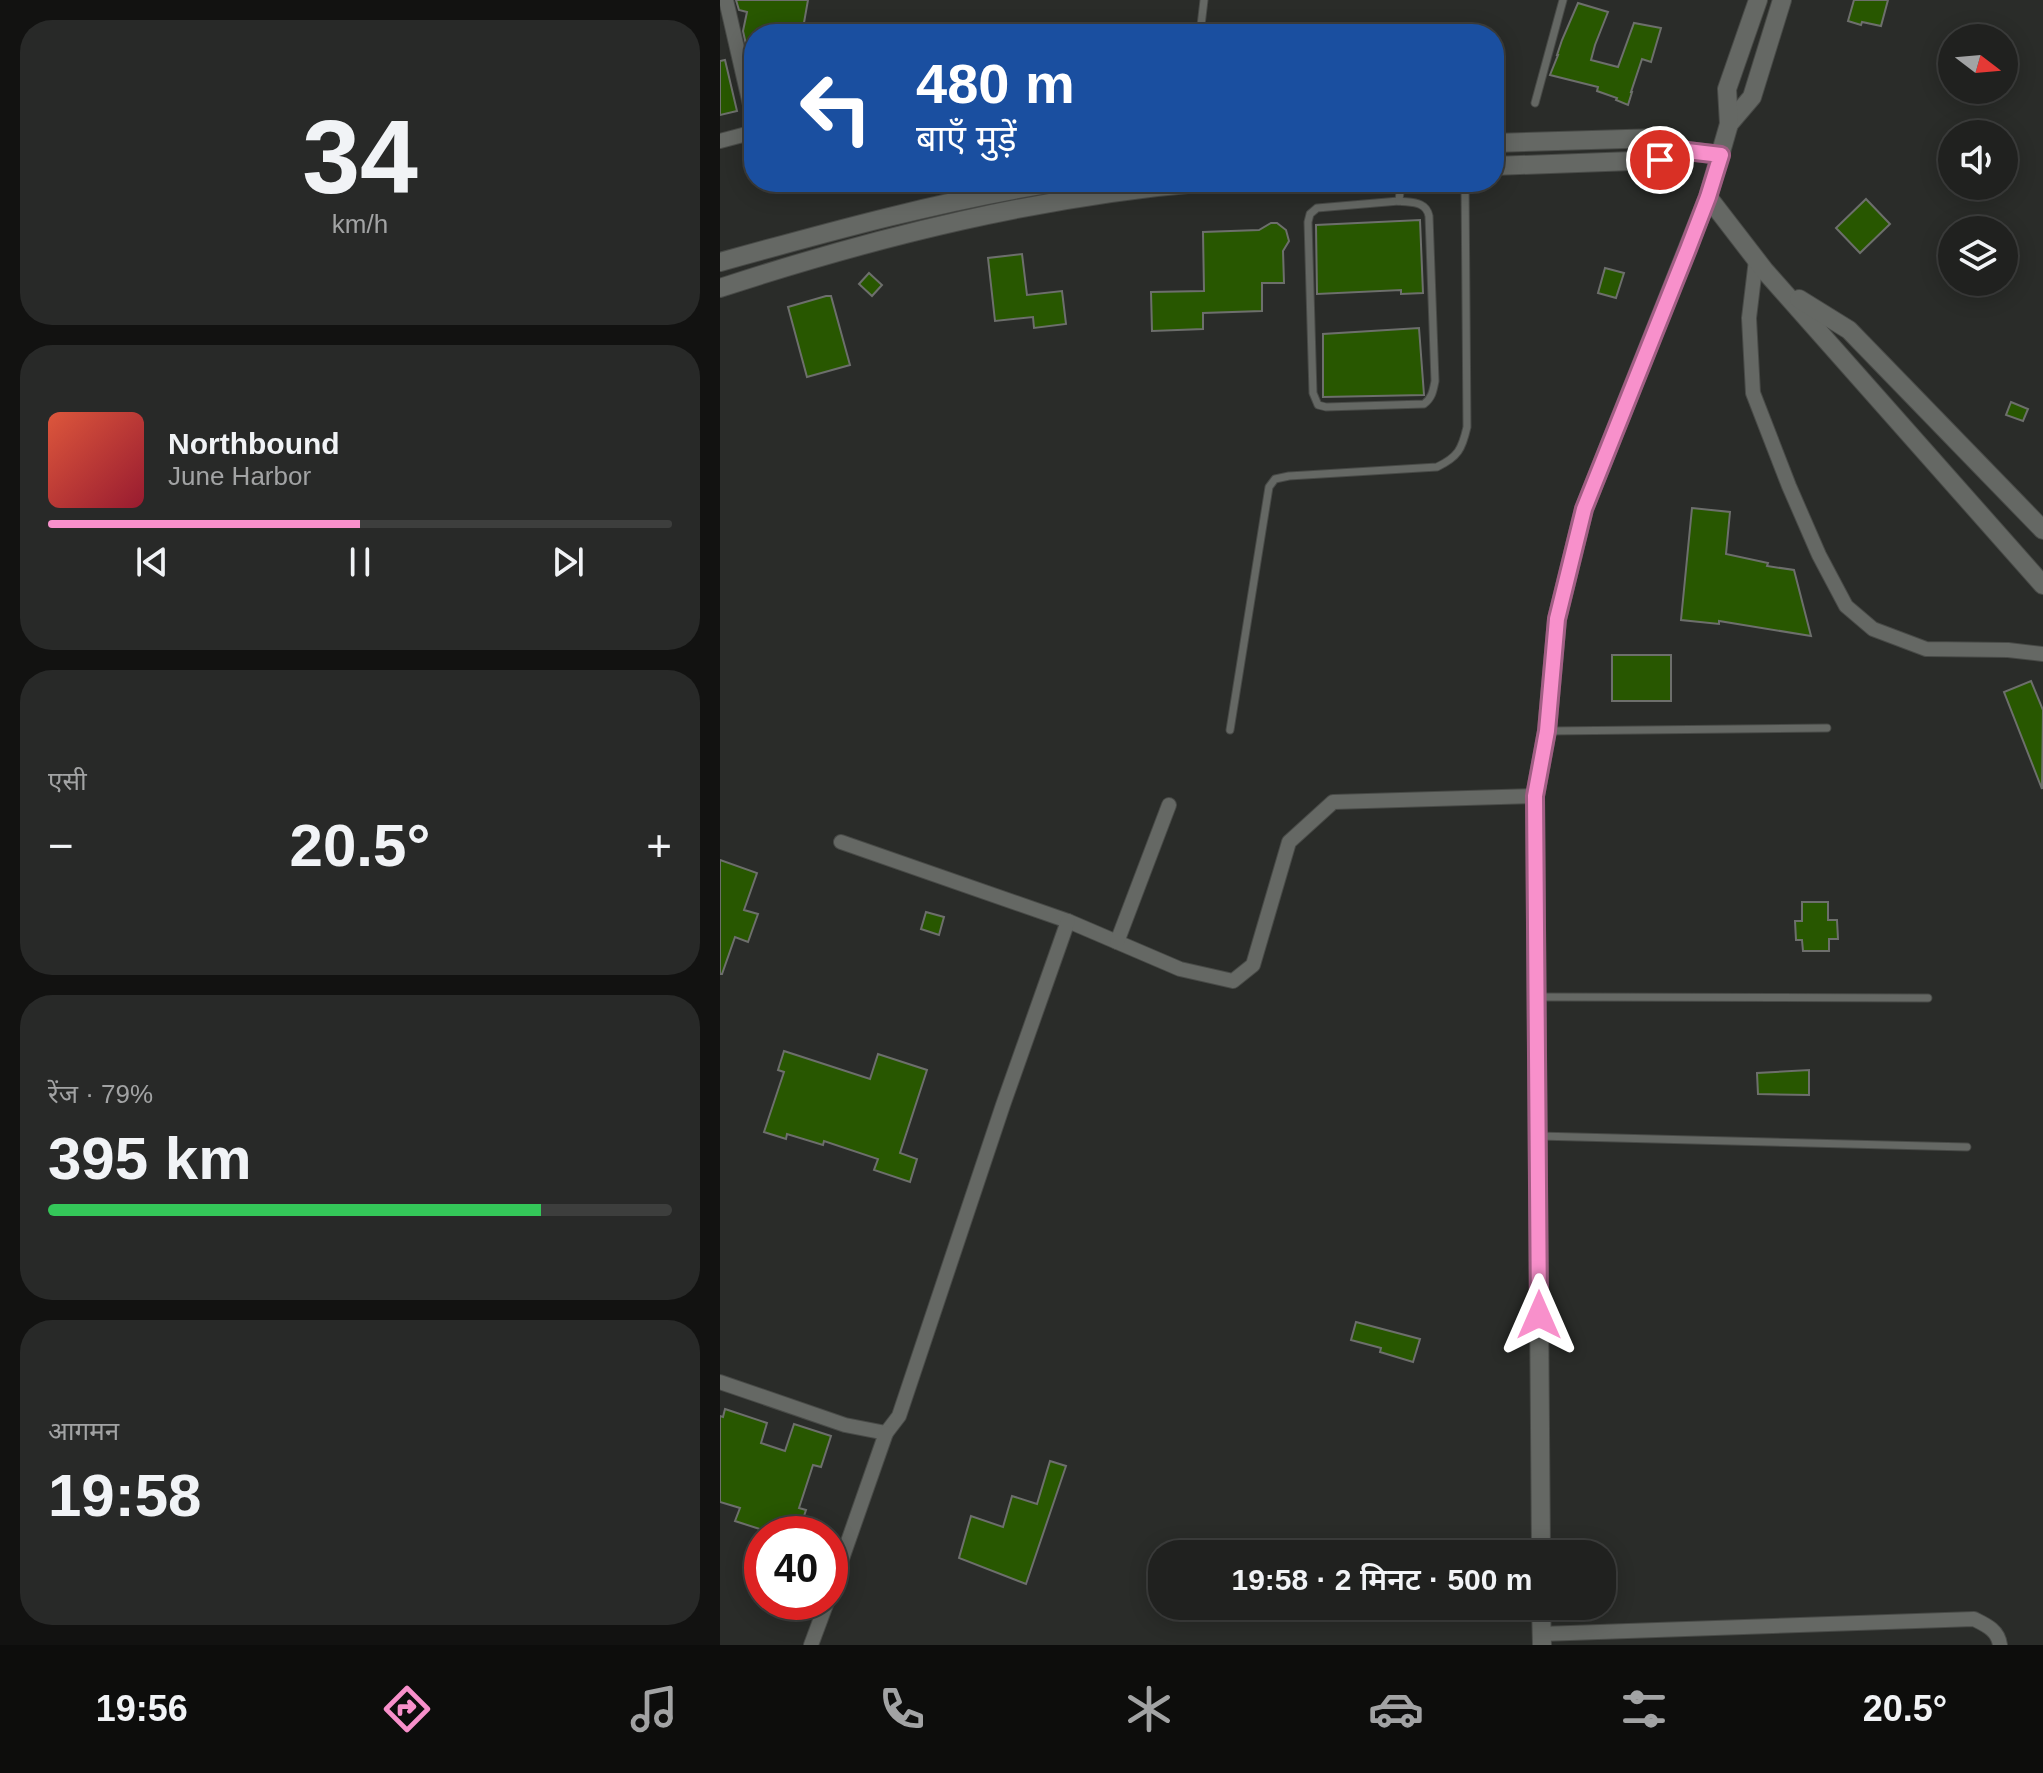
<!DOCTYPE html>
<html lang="hi">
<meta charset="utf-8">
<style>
:root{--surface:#20211f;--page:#282928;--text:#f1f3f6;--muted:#a2a3a4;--line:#3d3e3d;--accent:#f890cb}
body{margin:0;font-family:Helvetica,"Noto Sans Devanagari",sans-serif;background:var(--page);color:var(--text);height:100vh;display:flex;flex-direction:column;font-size:30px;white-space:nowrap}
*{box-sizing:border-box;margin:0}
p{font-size:26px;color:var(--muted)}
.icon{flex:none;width:44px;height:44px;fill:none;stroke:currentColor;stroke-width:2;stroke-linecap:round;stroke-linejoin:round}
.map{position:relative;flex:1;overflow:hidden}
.drawer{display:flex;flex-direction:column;gap:20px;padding:20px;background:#121211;width:720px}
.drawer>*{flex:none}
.guide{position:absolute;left:24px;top:24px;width:760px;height:168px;border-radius:32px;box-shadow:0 4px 20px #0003,0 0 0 2px var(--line);background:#1a4fa0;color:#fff;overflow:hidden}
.needle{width:52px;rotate:106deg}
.controls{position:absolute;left:1218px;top:24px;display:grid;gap:16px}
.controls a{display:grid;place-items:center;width:80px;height:80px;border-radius:50%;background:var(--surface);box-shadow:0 4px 20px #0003,0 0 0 2px var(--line);font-size:40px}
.speed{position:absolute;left:24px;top:1516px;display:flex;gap:16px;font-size:40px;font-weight:700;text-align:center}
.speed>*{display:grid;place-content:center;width:104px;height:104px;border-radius:50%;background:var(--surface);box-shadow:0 4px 20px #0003,0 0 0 2px var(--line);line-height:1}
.speed .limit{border:12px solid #d22;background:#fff;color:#111}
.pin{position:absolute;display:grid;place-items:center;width:68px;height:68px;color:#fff;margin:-34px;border:4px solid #fff;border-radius:50%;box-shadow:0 2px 8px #0007}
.me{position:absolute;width:88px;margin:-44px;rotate:0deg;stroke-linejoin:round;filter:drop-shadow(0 0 6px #0008)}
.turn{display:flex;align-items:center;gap:28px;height:168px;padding:0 40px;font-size:36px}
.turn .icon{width:104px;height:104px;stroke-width:2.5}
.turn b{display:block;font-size:56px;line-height:68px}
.big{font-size:60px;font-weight:600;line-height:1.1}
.drawer .tile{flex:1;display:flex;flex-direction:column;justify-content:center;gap:12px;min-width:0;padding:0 28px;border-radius:32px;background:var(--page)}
.drawer .dial{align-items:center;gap:0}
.dial b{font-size:104px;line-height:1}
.song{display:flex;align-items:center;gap:24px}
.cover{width:96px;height:96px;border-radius:12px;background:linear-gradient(135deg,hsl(10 70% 55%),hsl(350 70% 35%))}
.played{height:8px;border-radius:4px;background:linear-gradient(90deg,var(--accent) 50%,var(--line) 50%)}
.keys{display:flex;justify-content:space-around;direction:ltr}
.heat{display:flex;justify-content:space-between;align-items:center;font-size:44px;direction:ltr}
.charge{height:12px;border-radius:6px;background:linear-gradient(90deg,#34c759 79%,var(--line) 0)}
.trip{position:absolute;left:428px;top:1540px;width:468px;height:80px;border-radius:32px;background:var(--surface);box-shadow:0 4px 20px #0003,0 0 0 2px var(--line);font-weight:600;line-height:80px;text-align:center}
.tab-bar{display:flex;height:128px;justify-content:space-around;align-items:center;background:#0d0d0c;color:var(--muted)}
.tab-bar .icon{width:56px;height:56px}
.tab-bar .active{color:var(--accent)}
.tab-bar b{font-size:36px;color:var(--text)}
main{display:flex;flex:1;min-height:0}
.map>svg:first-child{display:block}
</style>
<main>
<section class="drawer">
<div class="tile dial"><b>34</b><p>km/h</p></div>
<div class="tile">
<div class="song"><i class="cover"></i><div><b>Northbound</b><p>June Harbor</p></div></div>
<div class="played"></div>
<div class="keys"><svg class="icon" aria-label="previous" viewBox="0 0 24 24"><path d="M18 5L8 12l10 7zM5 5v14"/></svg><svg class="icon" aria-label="pause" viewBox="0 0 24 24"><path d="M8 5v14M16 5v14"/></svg><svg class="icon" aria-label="next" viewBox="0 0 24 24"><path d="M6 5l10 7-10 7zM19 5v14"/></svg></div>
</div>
<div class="tile"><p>एसी</p>
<div class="heat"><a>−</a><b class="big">20.5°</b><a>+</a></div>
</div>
<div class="tile"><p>रेंज · 79%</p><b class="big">395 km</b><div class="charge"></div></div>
<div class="tile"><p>आगमन</p><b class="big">19:58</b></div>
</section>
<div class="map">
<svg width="1323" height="1645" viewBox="0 0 1323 1645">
<rect width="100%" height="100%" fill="#2a2c29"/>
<g fill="#285700" stroke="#6d6f6c" stroke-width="2">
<path d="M 16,0 L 88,0 L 82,34 L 34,34 L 34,50 L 27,49 L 23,31 L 27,12 L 19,10 Z"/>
<path d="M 1134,0 L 1168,0 L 1161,26 L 1142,22 L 1141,25 L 1128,21 Z"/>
<path d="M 858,3 L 888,12 L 875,45 L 871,60 L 898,67 L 914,23 L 941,28 L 931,62 L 922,59 L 911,92 L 912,92 L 908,105 L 896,100 L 897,98 L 877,91 L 878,87 L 830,75 L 838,55 L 837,55 L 842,40 Z"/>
<path d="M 5,60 L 17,111 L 0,115 L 0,61 Z"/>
<path d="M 1146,199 L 1170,224 L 1140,253 L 1116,228 Z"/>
<path d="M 700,220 L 703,293 L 681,294 L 681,290 L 597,294 L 596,225 Z"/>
<path d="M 551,223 L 557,223 L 566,230 L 569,241 L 563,251 L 564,283 L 542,283 L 542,311 L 483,313 L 483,329 L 432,331 L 431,292 L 484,291 L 483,232 L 539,230 Z"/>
<path d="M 302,254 L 307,295 L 342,291 L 346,324 L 314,328 L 313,317 L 275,321 L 268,258 Z"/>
<path d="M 885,268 L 904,273 L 896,298 L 878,293 Z"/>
<path d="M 149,273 L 162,285 L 152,296 L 139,284 Z"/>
<path d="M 106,296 L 111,296 L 130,365 L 87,377 L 68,307 Z"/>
<path d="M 699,328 L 704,395 L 603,397 L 603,334 Z"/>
<path d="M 1291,402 L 1308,409 L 1303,421 L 1286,415 Z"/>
<path d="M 972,508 L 1010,512 L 1006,554 L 1048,563 L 1047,566 L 1074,570 L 1091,636 L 999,621 L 999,624 L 961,620 Z"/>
<rect x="892" y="655" width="59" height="46"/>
<path d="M 1311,681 L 1323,710 L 1322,789 L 1284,692 Z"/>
<path d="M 0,860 L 37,873 L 24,910 L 38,914 L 28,942 L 15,937 L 2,974 L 0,974 Z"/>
<path d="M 1082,902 L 1108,902 L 1108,920 L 1117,920 L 1118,939 L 1109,939 L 1109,951 L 1083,951 L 1082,940 L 1076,940 L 1075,921 L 1082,921 Z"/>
<path d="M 206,912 L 224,917 L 219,935 L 201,929 Z"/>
<path d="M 64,1051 L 150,1079 L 158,1054 L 207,1070 L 180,1153 L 197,1159 L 190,1182 L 154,1170 L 158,1159 L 104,1141 L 103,1145 L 67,1134 L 66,1139 L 44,1132 L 64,1072 L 58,1070 Z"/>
<path d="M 1089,1070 L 1089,1095 L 1038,1094 L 1037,1073 Z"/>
<path d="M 636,1322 L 700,1339 L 693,1362 L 660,1352 L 661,1348 L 631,1340 Z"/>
<path d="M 5,1409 L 47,1423 L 41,1443 L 65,1451 L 74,1424 L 111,1436 L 101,1467 L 93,1465 L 79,1508 L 86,1510 L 78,1534 L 55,1534 L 15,1521 L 20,1508 L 0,1502 L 0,1416 L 3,1417 Z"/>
<path d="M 330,1461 L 346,1466 L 306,1584 L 239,1558 L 251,1516 L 283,1527 L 292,1496 L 317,1504 Z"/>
</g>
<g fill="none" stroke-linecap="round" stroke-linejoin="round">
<g stroke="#484a47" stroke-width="9">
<g id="service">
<path d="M 480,34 L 484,0"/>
<path d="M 815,103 L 843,0"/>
<path d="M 679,201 C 692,203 706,201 709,216 L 715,381 C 713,391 712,398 704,404 L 606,407 L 598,405 L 593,393 L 588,222 L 590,214 L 597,208 Z"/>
<path d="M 679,201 L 681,182"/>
<path d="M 510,730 L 549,487 L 555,479 L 569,476 L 717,467 C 738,457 742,449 747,427 L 745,182"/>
<path d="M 829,731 L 1107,728"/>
<path d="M 818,997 L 1208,998"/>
<path d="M 818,1136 L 1247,1147"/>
</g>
</g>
<g stroke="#484a47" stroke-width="16">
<g id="minor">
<path d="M 6,0 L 34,122"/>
<path d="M 0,141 L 34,132"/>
<path d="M 1036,260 L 1029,318 L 1033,393 L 1069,486 L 1099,555 L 1126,606 L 1153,629 L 1206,649 L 1288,650 L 1323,654"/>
<path d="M 121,842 L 348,921 L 460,969 L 513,981 L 533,965 L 569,842 L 613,802 L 815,796"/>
<path d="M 397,942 L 449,805"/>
<path d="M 0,1382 L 125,1425 L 166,1433 L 179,1416 L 283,1105 L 348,921"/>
<path d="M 110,1593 L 166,1433"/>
<path d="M 821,1634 L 1254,1619 C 1266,1625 1278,1630 1280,1645"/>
<path d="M 91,1645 L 107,1602"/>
</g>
</g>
<g stroke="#484a47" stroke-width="20">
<g id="tertiary">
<path d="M 1009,124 L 1032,97 L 1062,0"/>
<path d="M 774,143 L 939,138 L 967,151 L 1001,155"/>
<path d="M 774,166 L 940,160 L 967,151"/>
<path d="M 988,197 L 1045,271 L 1323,585"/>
<path d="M 0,262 C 112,231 224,200 339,182"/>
<path d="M 0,288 C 159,236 321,196 488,182"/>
<path d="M 1079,299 L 1129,330 L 1323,530"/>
<path d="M 821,1554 L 815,796 L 827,731 L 837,619 L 864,509 L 988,197 L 1009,124 L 1007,89 L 1038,0"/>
<path d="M 821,1606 L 822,1645"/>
</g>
</g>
<use href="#service" stroke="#656864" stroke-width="7"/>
<use href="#minor" stroke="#656864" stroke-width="14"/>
<use href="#tertiary" stroke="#656864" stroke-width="18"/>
</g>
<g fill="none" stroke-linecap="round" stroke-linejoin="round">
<g stroke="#a15e84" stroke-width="20">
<path id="route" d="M 819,1315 L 815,796 L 827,731 L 837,619 L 864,509 L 968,249 L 988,197 L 1001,155 L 967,151 L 940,160"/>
</g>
<use href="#route" stroke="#f890cb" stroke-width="14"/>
</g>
</svg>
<div class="controls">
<a><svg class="needle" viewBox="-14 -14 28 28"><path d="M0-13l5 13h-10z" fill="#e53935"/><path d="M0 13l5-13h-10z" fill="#a2a3a4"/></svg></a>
<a><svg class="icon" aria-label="sound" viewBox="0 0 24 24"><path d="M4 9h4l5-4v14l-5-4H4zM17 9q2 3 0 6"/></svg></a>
<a><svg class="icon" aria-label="layers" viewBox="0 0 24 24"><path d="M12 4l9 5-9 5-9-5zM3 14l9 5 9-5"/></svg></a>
</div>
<div class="speed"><div class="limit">40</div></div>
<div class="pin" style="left:940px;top:160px;background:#d93025"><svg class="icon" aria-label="arrive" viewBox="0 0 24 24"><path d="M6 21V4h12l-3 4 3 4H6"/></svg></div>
<svg class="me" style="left:819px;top:1315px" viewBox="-20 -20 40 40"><path d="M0-17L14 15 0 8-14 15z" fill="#f890cb" stroke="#fff" stroke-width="4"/></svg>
<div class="trip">19:58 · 2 मिनट · 500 m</div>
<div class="guide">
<div class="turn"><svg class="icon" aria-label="left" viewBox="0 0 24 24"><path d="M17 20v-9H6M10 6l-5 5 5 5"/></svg><div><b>480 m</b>बाएँ मुड़ें</div></div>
</div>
</div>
</main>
<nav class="tab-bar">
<b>19:56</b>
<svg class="icon active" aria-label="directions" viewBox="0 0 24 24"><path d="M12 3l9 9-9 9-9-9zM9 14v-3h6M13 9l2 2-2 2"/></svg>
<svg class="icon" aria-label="music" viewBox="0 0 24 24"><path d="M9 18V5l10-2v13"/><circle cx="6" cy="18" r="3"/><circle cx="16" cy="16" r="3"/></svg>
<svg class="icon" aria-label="phone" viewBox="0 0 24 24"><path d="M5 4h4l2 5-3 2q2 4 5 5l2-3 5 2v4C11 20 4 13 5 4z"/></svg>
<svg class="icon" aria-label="climate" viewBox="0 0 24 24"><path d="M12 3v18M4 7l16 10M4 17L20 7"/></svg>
<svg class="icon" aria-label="car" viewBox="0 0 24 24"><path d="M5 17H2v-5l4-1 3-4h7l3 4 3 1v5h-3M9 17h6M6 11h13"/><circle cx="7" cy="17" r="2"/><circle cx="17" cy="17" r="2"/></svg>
<svg class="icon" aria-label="filters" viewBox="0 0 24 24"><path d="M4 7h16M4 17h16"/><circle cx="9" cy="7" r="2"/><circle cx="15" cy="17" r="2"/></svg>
<b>20.5°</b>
</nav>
